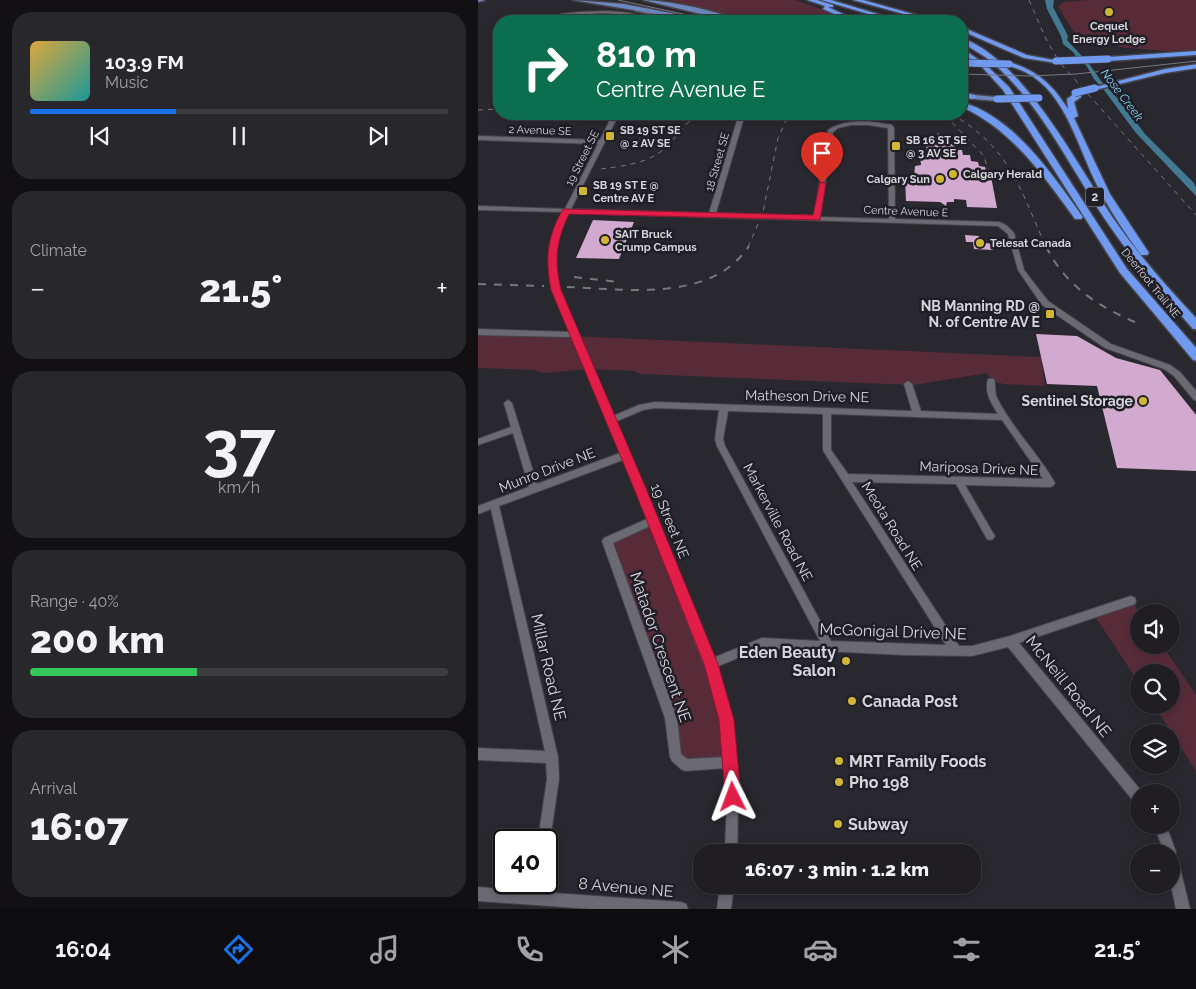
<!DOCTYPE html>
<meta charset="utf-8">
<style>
:root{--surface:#201e23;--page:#28272b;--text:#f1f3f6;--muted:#a2a2a6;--line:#3d3c41;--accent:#1a73e8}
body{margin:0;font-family:Raleway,sans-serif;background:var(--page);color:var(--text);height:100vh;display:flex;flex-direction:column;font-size:19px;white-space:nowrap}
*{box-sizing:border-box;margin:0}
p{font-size:16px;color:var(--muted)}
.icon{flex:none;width:28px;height:28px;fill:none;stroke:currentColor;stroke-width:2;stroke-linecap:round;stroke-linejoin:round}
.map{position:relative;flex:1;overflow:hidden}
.sheet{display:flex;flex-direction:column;gap:12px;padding:12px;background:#121013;width:478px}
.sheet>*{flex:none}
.guide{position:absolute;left:15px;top:15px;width:475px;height:105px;border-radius:20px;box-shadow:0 2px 8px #0003,0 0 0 1px var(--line);background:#0b6e4f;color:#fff;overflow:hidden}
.buttons{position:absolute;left:652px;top:604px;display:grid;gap:10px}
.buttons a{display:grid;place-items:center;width:50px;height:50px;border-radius:50%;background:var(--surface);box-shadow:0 2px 8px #0003,0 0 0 1px var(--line);font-size:25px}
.speed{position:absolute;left:15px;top:829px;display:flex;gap:10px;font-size:25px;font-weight:700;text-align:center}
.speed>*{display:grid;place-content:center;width:65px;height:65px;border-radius:50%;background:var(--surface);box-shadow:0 2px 8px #0003,0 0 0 1px var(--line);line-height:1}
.speed .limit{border:2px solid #111;border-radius:8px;background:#fff;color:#111}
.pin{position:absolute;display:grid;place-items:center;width:42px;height:42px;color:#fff;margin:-51px -21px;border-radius:50% 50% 50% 0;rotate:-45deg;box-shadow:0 0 5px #0007}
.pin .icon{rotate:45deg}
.me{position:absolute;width:55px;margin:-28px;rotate:357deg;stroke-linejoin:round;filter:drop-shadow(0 0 4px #0008)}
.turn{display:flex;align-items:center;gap:18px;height:105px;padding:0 20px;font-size:22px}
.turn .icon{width:65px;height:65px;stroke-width:2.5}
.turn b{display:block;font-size:35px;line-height:42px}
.big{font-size:38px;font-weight:800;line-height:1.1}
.sheet .widget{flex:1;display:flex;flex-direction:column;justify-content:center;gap:8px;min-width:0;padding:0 18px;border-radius:20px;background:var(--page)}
.sheet .dial{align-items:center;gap:0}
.dial b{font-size:65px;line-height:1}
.song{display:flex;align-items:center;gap:15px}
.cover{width:60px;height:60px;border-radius:8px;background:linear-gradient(135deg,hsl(40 70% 55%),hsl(180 70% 35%))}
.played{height:5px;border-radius:2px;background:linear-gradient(90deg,var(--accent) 35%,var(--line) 35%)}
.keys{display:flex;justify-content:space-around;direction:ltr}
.heat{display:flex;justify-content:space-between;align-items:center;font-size:28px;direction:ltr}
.charge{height:8px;border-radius:4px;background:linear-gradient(90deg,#34c759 40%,var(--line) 0)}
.trip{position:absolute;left:215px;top:844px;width:288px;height:50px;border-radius:20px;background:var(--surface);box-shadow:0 2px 8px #0003,0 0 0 1px var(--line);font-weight:800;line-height:50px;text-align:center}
.tab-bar{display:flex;height:80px;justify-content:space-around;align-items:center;background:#0d0c0e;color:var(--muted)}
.tab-bar .icon{width:35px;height:35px}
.tab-bar .selected{color:var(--accent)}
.tab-bar b{font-size:22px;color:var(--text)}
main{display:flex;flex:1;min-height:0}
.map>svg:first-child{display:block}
</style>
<main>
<section class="sheet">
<div class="widget">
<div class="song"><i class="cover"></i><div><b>103.9 FM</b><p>Music</p></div></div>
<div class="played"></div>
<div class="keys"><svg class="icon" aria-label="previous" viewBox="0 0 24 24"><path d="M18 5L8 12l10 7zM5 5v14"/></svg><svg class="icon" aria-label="pause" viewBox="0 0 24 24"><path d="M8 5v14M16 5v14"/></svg><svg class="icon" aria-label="next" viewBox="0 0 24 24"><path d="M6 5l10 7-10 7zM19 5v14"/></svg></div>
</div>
<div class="widget"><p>Climate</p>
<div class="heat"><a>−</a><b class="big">21.5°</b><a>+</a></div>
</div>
<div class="widget dial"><b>37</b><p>km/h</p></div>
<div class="widget"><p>Range · 40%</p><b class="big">200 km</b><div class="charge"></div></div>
<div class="widget"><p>Arrival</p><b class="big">16:07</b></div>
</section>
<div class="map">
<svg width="719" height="909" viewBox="0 0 719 909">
<rect width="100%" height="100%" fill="#2a282f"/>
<g fill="#582b39">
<path d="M 190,0 L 317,0 L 365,17 L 362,18 L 365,21 L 280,21 L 253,17 Z"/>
<path d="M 611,0 L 718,0 L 718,50 L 687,51 L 641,47 L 639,45 C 630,45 611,47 604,42 C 601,40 582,11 580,6 L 586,2 Z"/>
<path d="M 0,332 L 563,357 L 567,386 L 526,384 L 513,381 L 509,373 L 436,385 L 162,374 L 156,371 L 110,369 L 65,373 L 58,370 L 0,368 Z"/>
<path d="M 174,521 L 233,664 L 254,762 L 207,765 L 129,541 Z"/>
<path d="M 653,601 L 662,612 L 661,645 L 684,645 L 718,695 L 718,771 L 676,705 L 694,705 L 694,672 L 661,672 L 661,683 L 615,613 Z"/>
</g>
<path fill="#447994" d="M 567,0 L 576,0 L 575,7 L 590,36 L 589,40 L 612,65 L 623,81 L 643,102 L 667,134 L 715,182 L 718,187 L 718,196 L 658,133 L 626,90 L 616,79 L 608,65 L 601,61 L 595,52 L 585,44 L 583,36 L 569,9 Z"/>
<g fill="#d2a9cf">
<path d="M 460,133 L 465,138 L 468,138 L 469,144 L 477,144 L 477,150 L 484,150 L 485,155 L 492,155 L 493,161 L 500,162 L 501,166 L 507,167 L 508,170 L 512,171 L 519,208 L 489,207 L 488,200 L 476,199 L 476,202 L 469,202 L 468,206 L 462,202 L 428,201 L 427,178 L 436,178 L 437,166 L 443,165 L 442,154 L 449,155 L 448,138 L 458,138 Z"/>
<path d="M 115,220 L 156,222 L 141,259 L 98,258 Z"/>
<path d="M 487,235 L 501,236 L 502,242 L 514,244 L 515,250 L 496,249 L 495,242 L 488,242 Z"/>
<path d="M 558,334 L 599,336 L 638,358 L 682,370 L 719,416 L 719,471 L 639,468 L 619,386 L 569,384 Z"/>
</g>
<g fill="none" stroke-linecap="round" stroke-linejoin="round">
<g stroke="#45444a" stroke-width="2">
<g id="minor">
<path d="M 158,9 L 188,15 L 190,19 L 189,21 L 185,21 L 184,17 L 156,11 Z"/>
<path d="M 128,11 C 143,12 160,12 172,21 C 167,21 163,19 157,17 C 148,15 122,12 114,14 C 102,17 94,24 81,18 L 82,14 L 102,12 ZM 107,14 L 92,19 L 85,17 L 91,15 Z"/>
<path d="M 135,114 L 141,114 L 93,209 L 231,213 L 261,114 L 267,114 L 238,213 L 336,216 L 350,130 C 369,118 393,121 414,125 L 416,128 L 417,219 L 521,222 L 528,225 L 536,233 L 546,270 L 570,301 L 633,344 L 692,365 L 702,372 L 719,392 L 719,401 L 716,400 L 696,376 L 686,369 L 627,348 L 564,305 L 540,270 L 530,234 L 520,226 L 91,213 L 82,230 L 77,251 L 78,278 L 114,369 L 135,416 L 161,405 L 177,402 L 434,411 L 426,384 L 430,381 L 434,384 L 443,411 L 520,414 C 513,403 506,392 510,379 L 516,379 C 518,385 516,391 519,398 C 534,428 560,453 577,483 L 575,486 L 572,487 L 487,485 L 515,533 L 517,536 L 515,539 L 512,540 L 509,539 L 478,484 L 374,482 L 481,646 L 494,646 L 532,636 L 653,596 L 657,598 L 658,601 L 657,604 L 541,643 L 664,792 L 661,792 L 661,805 L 657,803 L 530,647 L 494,656 L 426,655 L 284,648 L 238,667 C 262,727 261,789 259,852 L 247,852 L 249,797 L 248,768 L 207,771 L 203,769 L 194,761 L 192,757 L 187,718 L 124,541 L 126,538 L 169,519 L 145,460 L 21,506 L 80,757 L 81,779 L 72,840 L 69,845 L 69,840 L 60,840 L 69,779 L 68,763 L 0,760 L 0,748 L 67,751 L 13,509 L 0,514 L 0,506 L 51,487 L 35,433 L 0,445 L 0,439 L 33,427 L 26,403 L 30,400 L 34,403 L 59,484 L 142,453 L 94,337 L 0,335 L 0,329 L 92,332 C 79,298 62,268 76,230 C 78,224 82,218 85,212 L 0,210 L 0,206 L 87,209 L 120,144 L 0,140 L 0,136 L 122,140 ZM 373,125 L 390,125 L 410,128 L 411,219 L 342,217 L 355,132 L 360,128 ZM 177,408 L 241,410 L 237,439 L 239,446 L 342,641 L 284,638 L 235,658 L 166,486 L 137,422 L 165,410 ZM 250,411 L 345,414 L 345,450 L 346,452 L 468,645 L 353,641 L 247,446 L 245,439 ZM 353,414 L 524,420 L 565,479 L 370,474 L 353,450 ZM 172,526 L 233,683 L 242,719 L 247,757 L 209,759 L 203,754 L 199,718 L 135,543 Z"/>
<path d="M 676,825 L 688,825 L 698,852 L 697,855 L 700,860 L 712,909 L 698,909 L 693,885 L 694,852 L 686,852 Z"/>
<path d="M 49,882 L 62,882 L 60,892 L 203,902 L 208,904 L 210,909 L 114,909 L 0,901 L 0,887 L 47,891 Z"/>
<path d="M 242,885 L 256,885 L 253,909 L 239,909 Z"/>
</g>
</g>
<g stroke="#45444a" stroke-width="3">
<g id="major">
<path d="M 0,0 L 7,0 L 0,2 Z"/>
<path d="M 95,0 L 146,4 L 219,18 L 216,20 Z"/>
<path d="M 165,0 C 186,0 243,11 260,21 L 252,21 Z"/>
<path d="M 484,94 L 519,97 L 522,99 L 519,101 L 484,98 Z"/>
</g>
</g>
<g stroke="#45444a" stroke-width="3">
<g id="highway">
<path d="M 329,0 L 339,0 L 355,5 L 355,7 L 350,7 L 380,21 L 372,21 L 345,9 L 347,6 Z"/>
<path d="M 343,0 L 353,0 L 423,21 L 414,21 Z"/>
<path d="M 375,0 L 385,0 L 460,21 L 451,21 Z"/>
<path d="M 484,27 L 549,55 L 581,61 L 578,63 L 546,58 L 484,31 Z"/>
<path d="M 484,38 C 549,62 601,170 640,225 C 664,259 691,289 719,319 L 719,329 L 715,329 C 686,296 658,264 633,228 C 595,174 566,108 516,64 C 506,55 494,49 484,43 Z"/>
<path d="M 484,48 L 508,65 L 531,87 L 649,269 L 719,349 L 719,361 L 715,360 L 642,273 L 525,90 L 504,67 L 484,53 Z"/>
<path d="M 719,51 L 719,55 L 630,61 L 627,59 L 630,57 Z"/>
<path d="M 531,62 C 559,70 575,85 590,109 L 589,99 L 597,93 L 603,93 L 603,97 L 596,102 L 600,116 L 596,118 L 632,194 L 671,253 L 669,255 L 663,255 C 647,233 632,211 620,187 C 600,149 588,92 547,72 C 541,69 534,67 529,65 L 528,64 Z"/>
<path d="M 719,64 L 719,68 L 687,73 L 617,90 L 613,88 L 687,69 Z"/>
<path d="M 484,92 L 497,95 L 498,97 L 494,99 L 484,96 Z"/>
<path d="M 484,102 C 537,118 574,174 605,217 L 603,219 L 597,219 C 565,175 534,130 484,107 Z"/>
</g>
</g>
<use href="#minor" fill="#6b6972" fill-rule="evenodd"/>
<use href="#major" fill="#6e86be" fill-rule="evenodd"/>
<use href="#highway" fill="#7099f0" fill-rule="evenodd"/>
<g stroke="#78777d" stroke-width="1">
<path d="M 140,0 L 238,21"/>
<path d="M 484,74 L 551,76 L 598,74 L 719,61"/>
</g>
<g stroke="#78777d" stroke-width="1" stroke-dasharray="5 5" stroke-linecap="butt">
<path d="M 551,0 L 567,37 L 579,58"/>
<path d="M 583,64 L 719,216"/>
<path d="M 0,110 L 21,109"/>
<path d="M 473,114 C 532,147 542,189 568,247"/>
<path d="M 467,115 L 505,155 L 511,171"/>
<path d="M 123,169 C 144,166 169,164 186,149 C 202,135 203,122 226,114"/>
<path d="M 270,247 L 285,212 L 300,138 L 311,114"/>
</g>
<g stroke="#78777d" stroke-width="2" stroke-dasharray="8 8" stroke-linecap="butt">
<path d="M 568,246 C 586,285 621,307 659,323"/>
<path d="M 96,277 L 140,282"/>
<path d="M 0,284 L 66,286"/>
<path d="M 89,287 C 148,289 233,303 271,246"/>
</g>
<g stroke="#45444a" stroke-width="8" stroke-linecap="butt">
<g id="highway-bridge">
<path d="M 578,61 L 630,59"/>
<path d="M 487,63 L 531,64"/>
<path d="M 597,93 L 617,88"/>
<path d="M 519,99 L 561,98"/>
</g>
</g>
<use href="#highway-bridge" stroke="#7099f0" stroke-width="7"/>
</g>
<path fill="#e11d48" stroke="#92132f" d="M 342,182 L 348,183 L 342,220 L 91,214 C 78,242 76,259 83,290 L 167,486 L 240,664 L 256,720 L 263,797 L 261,802 L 255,805 L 250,802 L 247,797 L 241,720 L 226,664 L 155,486 L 73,290 C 67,259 69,237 85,209 L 335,215 Z"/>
<g fill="#d2b736" stroke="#201e26" stroke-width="2">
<circle cx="631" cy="12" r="5"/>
<rect x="127" y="131" width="10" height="10" rx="2.5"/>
<rect x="413" y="141" width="10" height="10" rx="2.5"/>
<circle cx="475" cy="174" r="5"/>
<circle cx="462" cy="179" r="5"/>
<rect x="100" y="186" width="10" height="10" rx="2.5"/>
<circle cx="127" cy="240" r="5"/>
<circle cx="502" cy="243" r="5"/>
<rect x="567" y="309" width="10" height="10" rx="2.5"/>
<circle cx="665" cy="401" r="5"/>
<circle cx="368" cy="661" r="5"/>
<circle cx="374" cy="701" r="5"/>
<circle cx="361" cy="761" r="5"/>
<circle cx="361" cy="782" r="5"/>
<circle cx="360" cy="824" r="5"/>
</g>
<g text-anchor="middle" stroke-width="5" stroke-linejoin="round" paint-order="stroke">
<g font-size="11" font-weight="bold" fill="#d6d5da" stroke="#201e26" text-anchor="start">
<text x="631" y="30" text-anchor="middle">Cequel<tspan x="631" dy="13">Energy Lodge</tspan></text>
<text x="142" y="134">SB 19 ST SE<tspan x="142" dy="13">@ 2 AV SE</tspan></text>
<text x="428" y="144">SB 16 ST SE<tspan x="428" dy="13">@ 3 AV SE</tspan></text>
<text x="485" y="178">Calgary Herald</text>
<text x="452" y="183" text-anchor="end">Calgary Sun</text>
<text x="115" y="189">SB 19 ST E @<tspan x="115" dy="13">Centre AV E</tspan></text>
<text x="137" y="238">SAIT Bruck<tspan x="137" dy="13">Crump Campus</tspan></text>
<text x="512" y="247">Telesat Canada</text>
</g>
<g font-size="11" fill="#d6d5da" stroke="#201e26">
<text transform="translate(62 130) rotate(2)" y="4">2 Avenue SE</text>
<text transform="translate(104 158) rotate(-63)" y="4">19 Street SE</text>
<text transform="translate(239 162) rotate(-74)" y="4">18 Street SE</text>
<text transform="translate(428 211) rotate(2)" y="4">Centre Avenue E</text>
<text transform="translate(673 283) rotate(51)" y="4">Deerfoot Trail NE</text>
</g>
<g font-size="12" font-style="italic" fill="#80d3fd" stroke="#201e26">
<text transform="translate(644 95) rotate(53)" y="4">Nose Creek</text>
</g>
<rect fill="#201e26" stroke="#9f9ea4" stroke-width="1" x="608" y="187.5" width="18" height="19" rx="4"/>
<g font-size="12" font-weight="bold" fill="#d6d5da">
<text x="617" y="201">2</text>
</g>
<g font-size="14" font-weight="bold" fill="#d6d5da" stroke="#201e26" text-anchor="end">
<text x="562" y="311">NB Manning RD @<tspan x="562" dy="16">N. of Centre AV E</tspan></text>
<text x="655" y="406">Sentinel Storage</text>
</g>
<g font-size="14" fill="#d6d5da" stroke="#201e26">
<text transform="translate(329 396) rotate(1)" y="5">Matheson Drive NE</text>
<text transform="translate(501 468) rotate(2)" y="5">Mariposa Drive NE</text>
<text transform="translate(69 470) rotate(-21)" y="5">Munro Drive NE</text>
<text transform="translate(192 521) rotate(68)" y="5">19 Street NE</text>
<text transform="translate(300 522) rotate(62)" y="5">Markerville Road NE</text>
<text transform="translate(414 526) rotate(58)" y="5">Meota Road NE</text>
</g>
<g font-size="16" fill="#d6d5da" stroke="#201e26">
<text transform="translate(415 631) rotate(2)" y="6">McGonigal Drive NE</text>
<text transform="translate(183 647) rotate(71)" y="6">Matador Crescent NE</text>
<text transform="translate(71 667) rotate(77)" y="6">Millar Road NE</text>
<text transform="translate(591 686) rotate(51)" y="6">McNeill Road NE</text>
<text transform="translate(148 887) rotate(5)" y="6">8 Avenue NE</text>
</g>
<g font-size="16" font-weight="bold" fill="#d6d5da" stroke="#201e26" text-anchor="start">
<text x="358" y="658" text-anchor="end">Eden Beauty<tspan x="358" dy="18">Salon</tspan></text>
<text x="384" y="707">Canada Post</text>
<text x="371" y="767">MRT Family Foods</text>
<text x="371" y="788">Pho 198</text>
<text x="370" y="830">Subway</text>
</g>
</g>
</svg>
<div class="buttons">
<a><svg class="icon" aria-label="sound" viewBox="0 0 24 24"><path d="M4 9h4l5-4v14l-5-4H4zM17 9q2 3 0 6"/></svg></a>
<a><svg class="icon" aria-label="search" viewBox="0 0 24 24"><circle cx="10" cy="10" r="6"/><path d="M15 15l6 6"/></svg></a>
<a><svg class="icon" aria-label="layers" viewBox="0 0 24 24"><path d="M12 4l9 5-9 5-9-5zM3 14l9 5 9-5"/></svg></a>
<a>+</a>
<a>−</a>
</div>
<div class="speed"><div class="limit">40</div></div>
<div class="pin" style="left:344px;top:183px;background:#d93025"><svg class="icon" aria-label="arrive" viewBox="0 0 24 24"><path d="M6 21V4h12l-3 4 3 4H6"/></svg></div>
<svg class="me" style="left:255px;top:797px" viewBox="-20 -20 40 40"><path d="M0-17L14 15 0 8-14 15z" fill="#e11d48" stroke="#fff" stroke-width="4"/></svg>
<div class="trip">16:07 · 3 min · 1.2 km</div>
<div class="guide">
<div class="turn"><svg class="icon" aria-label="right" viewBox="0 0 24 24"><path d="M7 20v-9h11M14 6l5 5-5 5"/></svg><div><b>810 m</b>Centre Avenue E</div></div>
</div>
</div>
</main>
<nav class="tab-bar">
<b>16:04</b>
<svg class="icon selected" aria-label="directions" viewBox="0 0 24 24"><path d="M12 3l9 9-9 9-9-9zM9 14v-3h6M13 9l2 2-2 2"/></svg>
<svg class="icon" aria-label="music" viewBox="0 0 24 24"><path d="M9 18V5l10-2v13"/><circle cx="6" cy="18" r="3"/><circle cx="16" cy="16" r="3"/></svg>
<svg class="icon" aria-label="phone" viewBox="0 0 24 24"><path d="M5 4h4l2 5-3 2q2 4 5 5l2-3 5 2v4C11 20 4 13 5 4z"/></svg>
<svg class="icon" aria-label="climate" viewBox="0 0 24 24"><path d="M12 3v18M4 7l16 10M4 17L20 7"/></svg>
<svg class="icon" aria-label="car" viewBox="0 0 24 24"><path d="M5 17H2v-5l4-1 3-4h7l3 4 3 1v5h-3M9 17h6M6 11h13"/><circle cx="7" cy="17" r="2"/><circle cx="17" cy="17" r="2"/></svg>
<svg class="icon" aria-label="filters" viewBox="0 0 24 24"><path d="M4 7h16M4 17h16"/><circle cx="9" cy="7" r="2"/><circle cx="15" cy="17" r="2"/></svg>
<b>21.5°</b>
</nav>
